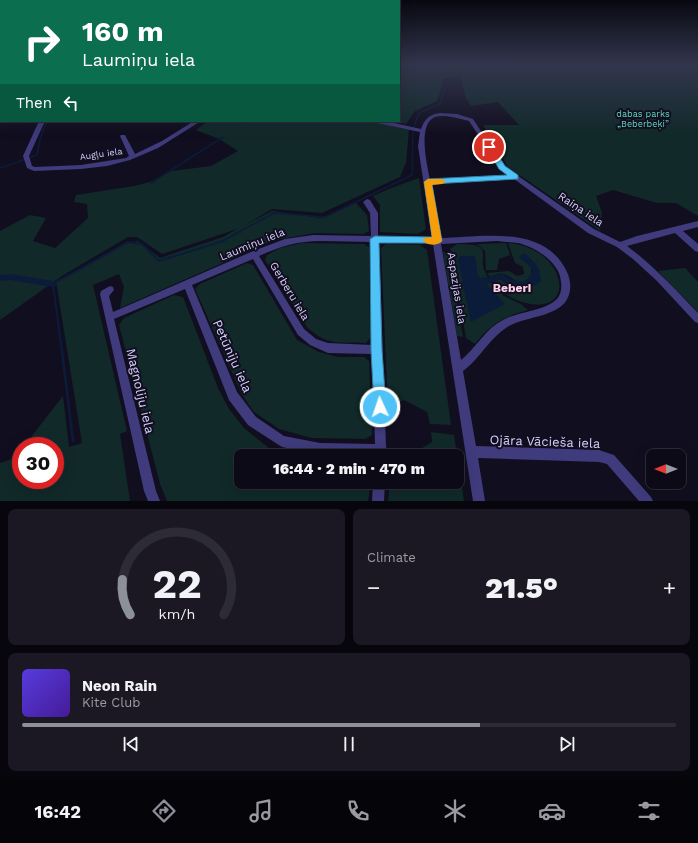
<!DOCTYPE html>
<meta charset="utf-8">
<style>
:root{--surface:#0d0a17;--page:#1b1824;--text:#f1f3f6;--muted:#9a9aa1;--line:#2d2b36;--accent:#8c9099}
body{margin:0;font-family:"Work Sans",sans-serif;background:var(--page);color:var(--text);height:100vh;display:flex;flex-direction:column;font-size:15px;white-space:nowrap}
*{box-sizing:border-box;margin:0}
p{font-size:13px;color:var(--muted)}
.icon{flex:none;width:22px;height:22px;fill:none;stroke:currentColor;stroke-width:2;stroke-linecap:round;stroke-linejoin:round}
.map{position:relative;height:501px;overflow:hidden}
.details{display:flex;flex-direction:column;gap:8px;padding:8px;background:#07060d;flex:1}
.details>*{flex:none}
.top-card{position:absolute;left:0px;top:0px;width:400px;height:122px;box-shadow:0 4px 16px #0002,0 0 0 1px var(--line);background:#0b6e4f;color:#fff;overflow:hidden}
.needle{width:26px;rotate:270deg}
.buttons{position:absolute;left:646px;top:449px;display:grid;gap:8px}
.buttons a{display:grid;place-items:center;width:40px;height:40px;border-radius:8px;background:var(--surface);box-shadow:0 4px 16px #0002,0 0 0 1px var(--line);font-size:20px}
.speed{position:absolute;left:12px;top:437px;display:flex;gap:8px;font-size:20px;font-weight:700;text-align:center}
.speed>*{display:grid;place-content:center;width:52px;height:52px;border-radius:50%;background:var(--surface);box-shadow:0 4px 16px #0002,0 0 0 1px var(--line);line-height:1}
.speed .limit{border:6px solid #d22;background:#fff;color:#111}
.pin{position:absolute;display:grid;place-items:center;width:34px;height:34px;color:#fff;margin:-17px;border:2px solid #fff;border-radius:50%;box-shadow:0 1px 4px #0007}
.me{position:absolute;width:44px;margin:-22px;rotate:357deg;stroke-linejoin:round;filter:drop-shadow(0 0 3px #0008)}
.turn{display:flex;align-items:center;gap:14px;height:84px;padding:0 16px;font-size:18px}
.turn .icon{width:52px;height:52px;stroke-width:2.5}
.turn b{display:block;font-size:28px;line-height:34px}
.then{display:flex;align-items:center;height:38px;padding:0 16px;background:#0003;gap:8px;font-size:15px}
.big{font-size:30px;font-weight:800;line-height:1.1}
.details .tile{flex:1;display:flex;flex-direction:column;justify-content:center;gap:6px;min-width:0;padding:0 14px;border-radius:8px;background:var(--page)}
.details .dial{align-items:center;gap:0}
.dial svg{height:104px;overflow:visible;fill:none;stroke:var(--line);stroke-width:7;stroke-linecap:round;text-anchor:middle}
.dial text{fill:var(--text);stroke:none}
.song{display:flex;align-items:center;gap:12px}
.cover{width:48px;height:48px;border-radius:6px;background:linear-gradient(135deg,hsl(250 70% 55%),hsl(260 70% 35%))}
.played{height:4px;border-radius:2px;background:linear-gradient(90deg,var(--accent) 70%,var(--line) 70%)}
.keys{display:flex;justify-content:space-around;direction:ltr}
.heat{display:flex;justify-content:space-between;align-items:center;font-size:22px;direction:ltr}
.details .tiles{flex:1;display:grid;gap:8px;grid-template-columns:1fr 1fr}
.tile:last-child{grid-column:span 2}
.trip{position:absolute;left:234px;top:449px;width:230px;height:40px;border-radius:8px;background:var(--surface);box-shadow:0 4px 16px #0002,0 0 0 1px var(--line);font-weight:800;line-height:40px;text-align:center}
.tabs{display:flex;height:64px;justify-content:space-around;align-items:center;background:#050409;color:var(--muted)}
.tabs .icon{width:28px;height:28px}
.tabs .current{color:var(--accent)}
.tabs b{font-size:18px;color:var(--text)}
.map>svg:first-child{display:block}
</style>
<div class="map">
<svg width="698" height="501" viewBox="0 0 698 501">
<rect width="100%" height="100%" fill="#110e1f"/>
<g fill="#112929">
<path d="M 399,64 L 698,64 L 698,216 L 676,203 L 657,203 L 613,190 L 596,196 L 602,213 L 600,231 L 508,167 L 483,125 L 519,125 L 498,102 L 471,106 L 466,98 L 460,75 L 444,79 L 437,101 L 415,111 L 406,124 L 393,121 L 399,121 Z"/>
<path d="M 208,121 L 370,121 L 409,130 L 406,163 L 400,177 L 322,213 L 272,209 L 245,225 L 272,211 L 321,218 L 356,203 L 367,215 L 369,231 L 363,234 L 315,233 L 275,240 L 120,308 L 124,287 L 119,274 L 93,285 L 127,431 L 120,434 L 130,501 L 0,501 L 0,463 L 15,458 L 21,450 L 21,480 L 55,480 L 55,446 L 24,446 L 63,396 L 69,447 L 82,443 L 56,281 L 127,243 L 138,241 L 160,258 L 223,237 L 237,229 L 162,254 L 137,237 L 128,237 L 62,276 L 0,320 L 0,231 L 30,215 L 46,218 L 33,241 L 55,248 L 88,218 L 87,204 L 74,202 L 76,195 L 134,186 L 150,182 L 172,171 L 211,166 L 238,151 L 219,139 L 196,130 Z"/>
<path d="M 419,178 L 426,229 L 418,234 L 380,232 L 380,205 L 373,196 L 391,188 Z"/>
<path d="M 302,243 L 364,244 L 369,247 L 370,338 L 366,343 C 339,342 327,346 307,327 L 265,260 L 267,255 L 280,248 Z"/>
<path d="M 506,243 L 510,255 L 499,259 L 497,270 L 486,270 L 485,251 L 477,244 Z"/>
<path d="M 508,243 C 566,247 579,316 526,303 C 512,300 502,292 493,282 L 500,279 L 510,286 L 523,289 L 540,271 L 519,257 L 531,267 L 531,275 C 520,291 513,276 503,274 C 499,273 493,276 490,277 L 487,273 L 509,271 L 517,276 L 524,274 L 523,267 L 515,263 Z"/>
<path d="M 386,244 L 420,245 L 427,250 L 451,425 L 430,424 L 427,412 L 404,400 L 388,408 L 381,248 Z"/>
<path d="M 457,244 C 500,244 473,257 488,277 L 481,279 L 458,261 L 504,304 L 486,284 L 491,282 L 504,296 L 521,304 L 528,310 C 503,317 491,324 475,344 L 466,338 L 450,249 Z"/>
<path d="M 443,252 L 448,253 L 463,337 L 457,336 Z"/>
<path d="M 247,263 L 253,265 L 297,340 L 319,352 L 338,357 L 364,357 L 369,361 L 372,435 L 365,439 L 312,438 L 279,429 L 254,412 L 242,395 L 195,289 L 200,284 Z"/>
<path d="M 685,268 L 698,282 L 698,312 L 658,271 Z"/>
<path d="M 174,295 L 183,297 L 218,388 L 229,409 L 244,428 L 270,449 L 303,456 L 241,456 L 241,482 L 371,482 L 368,501 L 167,501 L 160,484 L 119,325 L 124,318 Z"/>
<path d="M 431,432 L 454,435 L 464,501 L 388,501 L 390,482 L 457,482 L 457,456 L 409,456 L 432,442 Z"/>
</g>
<path fill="#0b1c3b" d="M 524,253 C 535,262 540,266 541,281 C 527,293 515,289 500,279 L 486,284 L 505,304 L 471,322 L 458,261 L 460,256 L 475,256 L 478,276 L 481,278 L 503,274 C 511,280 519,284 528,279 L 532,272 L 530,266 L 519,257 Z"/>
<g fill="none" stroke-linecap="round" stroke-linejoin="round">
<g stroke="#0b1c3b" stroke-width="1.5">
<path d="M 245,123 L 248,121"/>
<path d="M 414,127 L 419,113 L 440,104 L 444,90"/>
<path d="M 29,158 L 37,155 L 40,139 L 47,121"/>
<path d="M 0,168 L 23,160"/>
<path d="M 151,183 L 223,137"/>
<path d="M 237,233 L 274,213 L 325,217 L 412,175 L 413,130"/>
</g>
<path stroke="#0b1c3b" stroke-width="2" d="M 62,352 L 53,284 L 128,242 L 142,244 L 159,261 L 223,241 L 239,232"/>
<path stroke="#0b1c3b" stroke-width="2.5" d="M 62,351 L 73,441"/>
<path fill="#0b1c3b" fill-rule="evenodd" d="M 10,274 L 53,281 L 56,282 L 57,284 L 56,286 L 53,287 L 10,280 L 0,281 L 0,275 Z"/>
<g fill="#3f3b7c" fill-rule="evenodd">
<path d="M 440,113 L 457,114 L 473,119 L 504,166 L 594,229 L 620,242 L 637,236 L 698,221 L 698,227 L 683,231 L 698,244 L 698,252 L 695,251 L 675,233 L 627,246 C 653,265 675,289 698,313 L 698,323 L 695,322 L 657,281 L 633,259 L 617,247 L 588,233 L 514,179 L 431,184 L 440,238 C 481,237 545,224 567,272 C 571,281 572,292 566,301 C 556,316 527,317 511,325 C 491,335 481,358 463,371 L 476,446 L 599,450 L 614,455 L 651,497 L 653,501 L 639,501 L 607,464 L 599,462 L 478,458 L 485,501 L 473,501 L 433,244 L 379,242 L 386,447 L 388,450 L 387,456 L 320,455 L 282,447 L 248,425 L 229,400 L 185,289 L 114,319 L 156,491 L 160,501 L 148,501 L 144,491 L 100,294 L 101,291 L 110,286 L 113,287 L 114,290 L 109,296 L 113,312 L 251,252 L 285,239 L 313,235 L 371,236 L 370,213 L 363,202 L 367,199 L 370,200 L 378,213 L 378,237 L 432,238 L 418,146 L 420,132 L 377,123 L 374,121 L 385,121 L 421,129 C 425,118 429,115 440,113 ZM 446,116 L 457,118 L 469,121 L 500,168 L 508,175 L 430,180 C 427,165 418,127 433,118 C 436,116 441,116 446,116 ZM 322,241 L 371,242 L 372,345 L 328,343 L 316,339 L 304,329 L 259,256 C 281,246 298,241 322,241 ZM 497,241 C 504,242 511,242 518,243 C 535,247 560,262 561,282 C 562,288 561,294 557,299 C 543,312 519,311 503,320 C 485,329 476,348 461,360 L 441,244 ZM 253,259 L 298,335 L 310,345 L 328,353 L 372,354 L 375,444 L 320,443 L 284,436 L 256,417 L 237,392 L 192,285 Z"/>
<path d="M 39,121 L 45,121 L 29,156 L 32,166 L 35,167 L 81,165 L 126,158 L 129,156 L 120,136 L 121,135 L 125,135 L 135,154 L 162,141 L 194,121 L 201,121 L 158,148 L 130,160 L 107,166 L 81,169 L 34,171 L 27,168 L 23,156 Z"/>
<path d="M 373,482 L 385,482 L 384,501 L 372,501 Z"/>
</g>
</g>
<linearGradient id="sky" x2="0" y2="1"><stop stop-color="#090811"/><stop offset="0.48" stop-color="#32364d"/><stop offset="1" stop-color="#32364d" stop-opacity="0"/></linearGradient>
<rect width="698" height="134" fill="url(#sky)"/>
<path fill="#4fc3f7" stroke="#337fa1" d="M 487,145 L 492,145 L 505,166 L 518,175 L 518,179 L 432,184 L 442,241 L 440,243 L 379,243 L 382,350 L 386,407 L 384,412 L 380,413 L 375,412 L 374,407 L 371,350 L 370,239 L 375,236 L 432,237 L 424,182 L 428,179 L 507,175 L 499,169 L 486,147 Z"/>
<path fill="#f59e0b" d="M 428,179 L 442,179 L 446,182 L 442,184 L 432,185 L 442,241 C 438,246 426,246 423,240 L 424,238 L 432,237 L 424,182 Z"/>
<g text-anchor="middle" stroke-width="4" stroke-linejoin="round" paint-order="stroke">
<g font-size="9" fill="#5fd8bd" stroke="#110e1f">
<text x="643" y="117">dabas parks<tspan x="643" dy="10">„Beberbeķi”</tspan></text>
</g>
<g font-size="9" fill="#d5cffd" stroke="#110e1f">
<text transform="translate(101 154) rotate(-8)" y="3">Augļu iela</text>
</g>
<g font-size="11" fill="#d5cffd" stroke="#110e1f">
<text transform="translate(581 209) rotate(34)" y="4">Raiņa iela</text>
<text transform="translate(252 244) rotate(-22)" y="4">Laumiņu iela</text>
<text transform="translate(457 288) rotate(81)" y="4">Aspazijas iela</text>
<text transform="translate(290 291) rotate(59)" y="4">Gerberu iela</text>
</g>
<g font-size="12" font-weight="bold" fill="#fdd0ec" stroke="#110e1f">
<text x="512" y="292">Beberi</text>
</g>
<g font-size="13" fill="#d5cffd" stroke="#110e1f">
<text transform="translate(233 356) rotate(66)" y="5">Petūniju iela</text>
<text transform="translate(141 391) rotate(77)" y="5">Magnoliju iela</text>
<text transform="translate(545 441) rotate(2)" y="5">Ojāra Vācieša iela</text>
</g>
</g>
</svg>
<div class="buttons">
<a><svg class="needle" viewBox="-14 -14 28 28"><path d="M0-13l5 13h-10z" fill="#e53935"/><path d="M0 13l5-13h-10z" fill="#9a9aa1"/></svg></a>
</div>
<div class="speed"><div class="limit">30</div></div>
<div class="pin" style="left:489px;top:147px;background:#d93025"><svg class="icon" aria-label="arrive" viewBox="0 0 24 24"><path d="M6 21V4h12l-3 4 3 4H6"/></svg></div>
<svg class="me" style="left:380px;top:407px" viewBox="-20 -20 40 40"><circle r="17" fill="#4fc3f7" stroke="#fff" stroke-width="3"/><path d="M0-11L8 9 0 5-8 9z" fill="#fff"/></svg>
<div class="trip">16:44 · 2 min · 470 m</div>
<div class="top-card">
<div class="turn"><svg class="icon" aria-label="right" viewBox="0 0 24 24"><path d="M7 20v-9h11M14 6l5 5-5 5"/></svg><div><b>160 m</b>Laumiņu iela</div></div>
<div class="then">Then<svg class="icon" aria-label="left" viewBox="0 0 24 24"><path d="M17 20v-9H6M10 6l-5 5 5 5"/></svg></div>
</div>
</div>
<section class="details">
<div class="tiles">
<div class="tile dial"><svg viewBox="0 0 100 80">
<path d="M14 69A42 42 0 1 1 86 69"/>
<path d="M14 69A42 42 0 0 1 8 42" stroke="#8c9099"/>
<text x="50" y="56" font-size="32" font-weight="700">22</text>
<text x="50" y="72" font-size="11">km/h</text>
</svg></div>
<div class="tile"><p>Climate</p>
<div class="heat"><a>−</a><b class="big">21.5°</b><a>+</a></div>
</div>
<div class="tile">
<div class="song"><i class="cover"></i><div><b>Neon Rain</b><p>Kite Club</p></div></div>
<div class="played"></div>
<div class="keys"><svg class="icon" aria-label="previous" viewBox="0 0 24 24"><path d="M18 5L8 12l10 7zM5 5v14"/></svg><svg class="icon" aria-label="pause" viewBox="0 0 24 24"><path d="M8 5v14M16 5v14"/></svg><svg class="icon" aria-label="next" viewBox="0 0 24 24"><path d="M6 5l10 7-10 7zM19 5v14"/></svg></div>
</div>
</div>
</section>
<nav class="tabs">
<b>16:42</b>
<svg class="icon current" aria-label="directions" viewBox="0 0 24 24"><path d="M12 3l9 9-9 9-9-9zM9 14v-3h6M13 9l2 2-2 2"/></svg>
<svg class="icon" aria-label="music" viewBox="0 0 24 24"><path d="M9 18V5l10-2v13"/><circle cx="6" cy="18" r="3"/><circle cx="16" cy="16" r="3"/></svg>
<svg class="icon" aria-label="phone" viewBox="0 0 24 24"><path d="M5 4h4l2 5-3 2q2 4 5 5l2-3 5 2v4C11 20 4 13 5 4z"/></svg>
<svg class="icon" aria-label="climate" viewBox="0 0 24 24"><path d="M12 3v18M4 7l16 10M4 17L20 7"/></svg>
<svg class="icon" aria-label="car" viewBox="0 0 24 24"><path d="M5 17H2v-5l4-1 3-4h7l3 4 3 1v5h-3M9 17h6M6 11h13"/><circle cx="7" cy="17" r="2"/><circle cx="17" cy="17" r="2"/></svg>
<svg class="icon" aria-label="filters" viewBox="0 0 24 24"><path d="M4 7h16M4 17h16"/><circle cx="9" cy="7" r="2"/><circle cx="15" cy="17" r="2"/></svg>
</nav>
